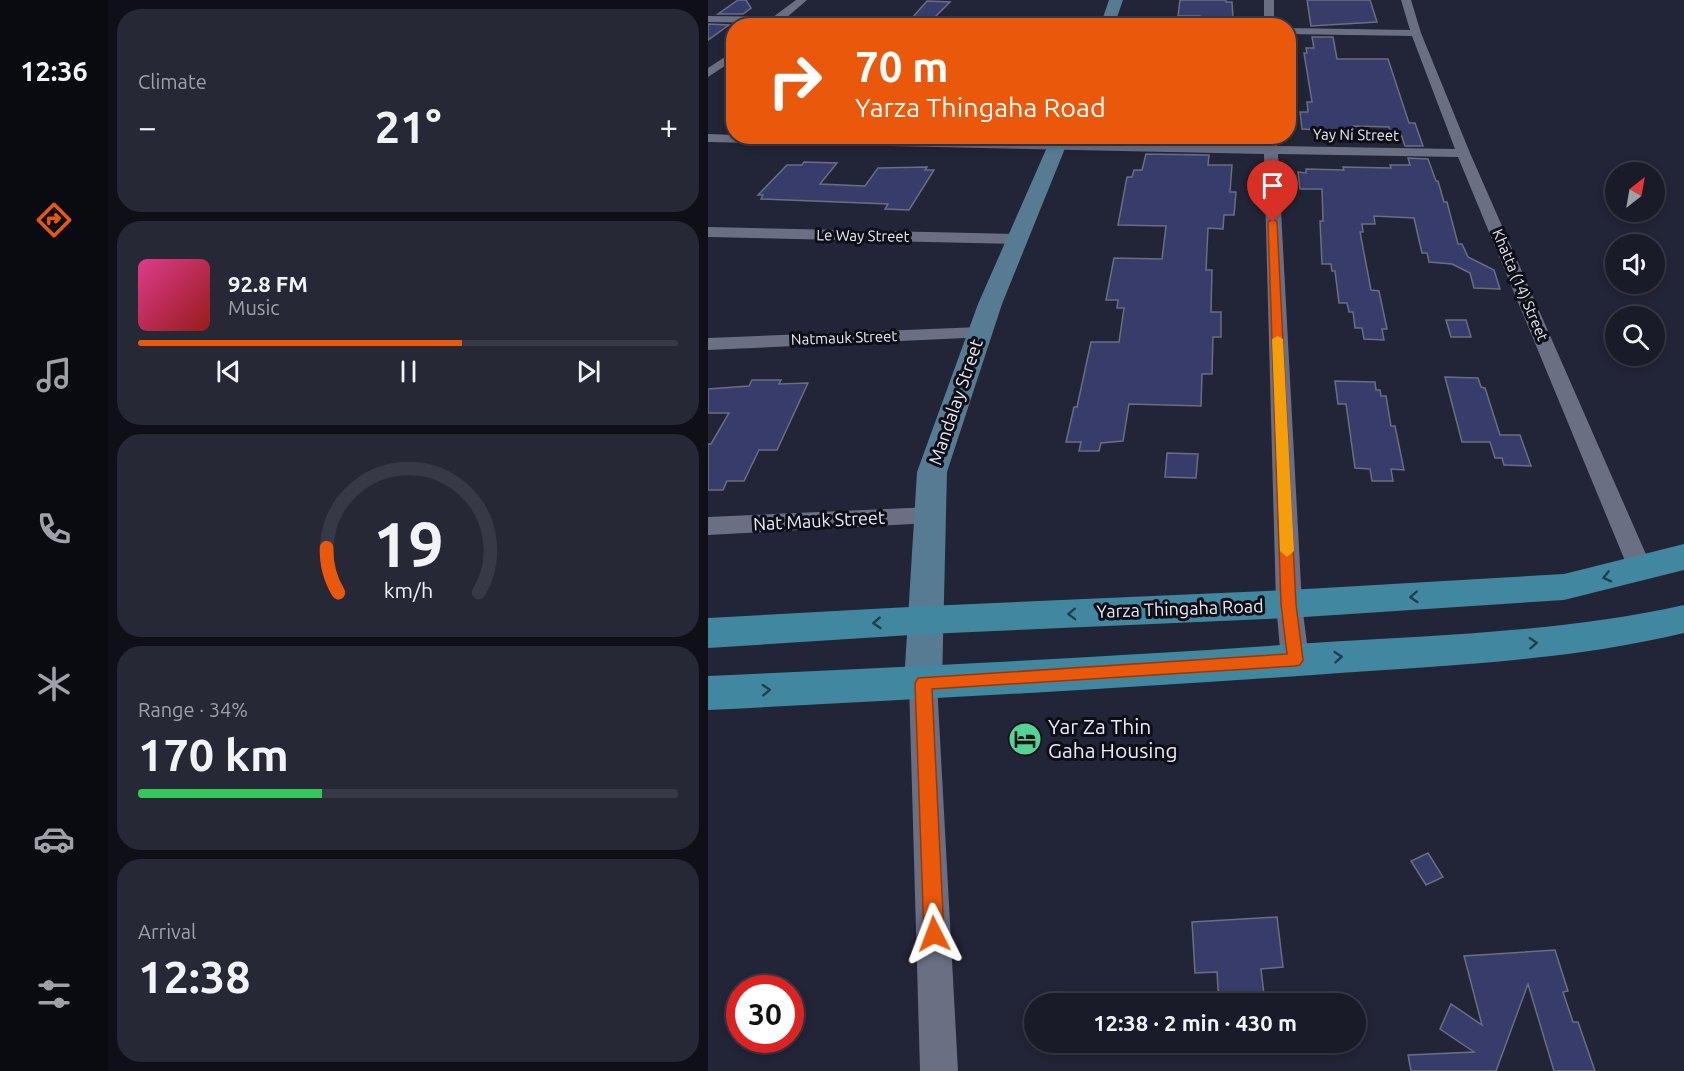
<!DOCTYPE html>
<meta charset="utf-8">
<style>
:root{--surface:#1a1b29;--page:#272835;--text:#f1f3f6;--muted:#9fa1a8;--line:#383946;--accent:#ea580c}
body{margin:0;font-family:Ubuntu,sans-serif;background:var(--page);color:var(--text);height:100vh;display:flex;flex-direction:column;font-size:22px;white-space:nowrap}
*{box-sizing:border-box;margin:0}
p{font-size:20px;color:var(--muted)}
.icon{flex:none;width:33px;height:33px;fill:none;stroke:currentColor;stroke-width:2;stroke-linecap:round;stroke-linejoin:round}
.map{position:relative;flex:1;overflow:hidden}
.drawer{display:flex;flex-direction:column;gap:9px;padding:9px;background:#0e0f17;width:600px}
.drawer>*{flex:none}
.hud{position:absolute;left:18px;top:18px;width:570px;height:126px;border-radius:24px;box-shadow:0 3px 9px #0003,0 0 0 2px var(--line);background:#ea580c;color:#fff;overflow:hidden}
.needle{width:39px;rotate:31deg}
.buttons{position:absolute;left:897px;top:162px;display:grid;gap:12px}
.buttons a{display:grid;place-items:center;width:60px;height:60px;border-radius:50%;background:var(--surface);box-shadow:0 3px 9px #0003,0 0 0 2px var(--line);font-size:30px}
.speed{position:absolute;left:18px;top:975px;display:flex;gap:12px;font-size:30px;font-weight:700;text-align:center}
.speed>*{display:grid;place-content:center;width:78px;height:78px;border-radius:50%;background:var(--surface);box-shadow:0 3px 9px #0003,0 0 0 2px var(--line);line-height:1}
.speed .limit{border:9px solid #d22;background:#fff;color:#111}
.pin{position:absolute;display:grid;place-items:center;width:51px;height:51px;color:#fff;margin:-62px -26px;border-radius:50% 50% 50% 0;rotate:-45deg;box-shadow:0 0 6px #0007}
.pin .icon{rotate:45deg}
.me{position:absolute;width:66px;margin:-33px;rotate:357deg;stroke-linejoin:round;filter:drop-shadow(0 0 4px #0008)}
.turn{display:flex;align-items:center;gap:21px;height:126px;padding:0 30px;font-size:27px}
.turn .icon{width:78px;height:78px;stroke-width:2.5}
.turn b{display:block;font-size:42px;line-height:51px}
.big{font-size:45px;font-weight:700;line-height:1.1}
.drawer .widget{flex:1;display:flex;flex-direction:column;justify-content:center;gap:9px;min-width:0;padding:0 21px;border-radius:24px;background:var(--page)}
.drawer .dial{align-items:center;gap:0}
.dial svg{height:156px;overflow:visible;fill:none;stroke:var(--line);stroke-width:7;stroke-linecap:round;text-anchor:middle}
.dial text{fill:var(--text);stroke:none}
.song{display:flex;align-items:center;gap:18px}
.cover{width:72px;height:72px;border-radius:9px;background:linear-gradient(135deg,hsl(330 70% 55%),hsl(0 70% 35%))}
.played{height:6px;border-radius:3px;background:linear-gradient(90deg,var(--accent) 60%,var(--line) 60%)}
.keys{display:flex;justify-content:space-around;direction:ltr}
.heat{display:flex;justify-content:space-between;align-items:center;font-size:33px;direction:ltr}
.charge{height:9px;border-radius:4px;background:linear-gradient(90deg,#34c759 34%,var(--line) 0)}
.trip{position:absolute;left:316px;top:993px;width:342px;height:60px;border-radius:30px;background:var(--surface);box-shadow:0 3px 9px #0003,0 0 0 2px var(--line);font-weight:700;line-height:60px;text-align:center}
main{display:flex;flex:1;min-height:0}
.dock{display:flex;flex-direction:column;width:108px;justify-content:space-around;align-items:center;background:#0a0b10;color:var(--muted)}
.dock .icon{width:42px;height:42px}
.dock .on{color:var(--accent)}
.dock b{font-size:27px;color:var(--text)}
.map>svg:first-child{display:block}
</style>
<main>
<nav class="dock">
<b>12:36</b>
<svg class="icon on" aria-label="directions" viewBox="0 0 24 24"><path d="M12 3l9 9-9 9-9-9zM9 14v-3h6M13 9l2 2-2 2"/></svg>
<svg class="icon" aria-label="music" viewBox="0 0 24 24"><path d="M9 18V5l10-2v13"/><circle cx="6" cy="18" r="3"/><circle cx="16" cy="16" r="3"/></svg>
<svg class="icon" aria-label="phone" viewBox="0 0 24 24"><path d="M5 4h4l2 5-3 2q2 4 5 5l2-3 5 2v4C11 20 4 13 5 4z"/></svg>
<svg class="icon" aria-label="climate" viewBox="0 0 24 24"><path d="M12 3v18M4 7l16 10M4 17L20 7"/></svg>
<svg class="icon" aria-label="car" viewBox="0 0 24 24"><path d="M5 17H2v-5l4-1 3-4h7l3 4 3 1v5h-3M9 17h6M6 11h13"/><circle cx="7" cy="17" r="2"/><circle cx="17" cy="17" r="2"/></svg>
<svg class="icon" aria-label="filters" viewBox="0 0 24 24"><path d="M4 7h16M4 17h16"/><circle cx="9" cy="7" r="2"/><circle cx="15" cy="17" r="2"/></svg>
</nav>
<section class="drawer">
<div class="widget"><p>Climate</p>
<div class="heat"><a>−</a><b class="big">21°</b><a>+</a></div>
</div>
<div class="widget">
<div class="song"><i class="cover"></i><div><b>92.8 FM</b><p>Music</p></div></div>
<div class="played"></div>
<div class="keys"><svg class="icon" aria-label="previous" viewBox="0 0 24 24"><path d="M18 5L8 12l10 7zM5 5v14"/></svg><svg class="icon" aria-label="pause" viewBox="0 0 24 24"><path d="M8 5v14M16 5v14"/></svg><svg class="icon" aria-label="next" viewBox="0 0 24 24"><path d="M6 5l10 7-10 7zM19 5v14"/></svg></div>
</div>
<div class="widget dial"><svg viewBox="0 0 100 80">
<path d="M14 69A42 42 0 1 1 86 69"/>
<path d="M14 69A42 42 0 0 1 8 46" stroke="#ea580c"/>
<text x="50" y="56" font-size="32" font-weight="700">19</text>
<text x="50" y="72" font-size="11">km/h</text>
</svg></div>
<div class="widget"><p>Range · 34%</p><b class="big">170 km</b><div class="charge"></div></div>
<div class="widget"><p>Arrival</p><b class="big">12:38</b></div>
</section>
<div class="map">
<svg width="976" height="1071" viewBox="0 0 976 1071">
<rect width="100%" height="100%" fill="#222437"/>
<g fill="#383c6a" stroke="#6a6e83" stroke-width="1.5">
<path d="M 30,0 L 38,0 L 43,8 L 35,14 L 10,14 Z"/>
<path d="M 472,0 L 518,0 L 518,2 L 524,2 L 525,18 L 518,20 L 492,20 L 492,16 L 470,16 Z"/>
<path d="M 599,0 L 662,0 L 669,22 L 603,26 Z"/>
<path d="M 219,1 L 242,2 L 226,18 L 204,18 Z"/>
<path d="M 0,24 L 21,25 L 0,40 Z"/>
<path d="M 604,37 L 625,37 L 629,59 L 680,59 L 701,123 L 707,123 L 715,146 L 697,146 L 693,134 L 683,134 L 681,127 L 645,126 L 645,130 L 633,131 L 594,129 L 592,112 L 600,112 L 599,102 L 604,102 L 596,53 L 599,53 L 598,48 L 606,48 Z"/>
<path d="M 456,136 L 503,136 L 502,143 L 455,142 Z"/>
<path d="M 438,154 L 501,155 L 500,165 L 524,165 L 522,192 L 528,192 L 526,215 L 516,215 L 515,229 L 500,228 L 498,270 L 504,270 L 503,312 L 513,312 L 513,337 L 505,337 L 504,374 L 494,374 L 493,406 L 421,404 L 415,441 L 393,443 L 391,451 L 371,451 L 373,442 L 358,442 L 366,407 L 369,407 L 383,342 L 411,342 L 416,308 L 409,308 L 410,300 L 398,300 L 406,258 L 454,259 L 458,226 L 410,225 L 419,177 L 424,177 L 426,170 L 434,170 Z"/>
<path d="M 700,158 L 720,159 L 728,181 L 730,181 L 736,202 L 739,202 L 750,244 L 754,244 L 760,257 L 786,270 L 792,289 L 766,288 L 762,273 L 744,264 L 721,262 L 719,253 L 714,253 L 706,218 L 666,216 L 667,224 L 654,224 L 655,232 L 652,232 L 663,290 L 671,291 L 679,329 L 674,329 L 676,340 L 656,339 L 654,328 L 647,328 L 645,312 L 641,312 L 639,303 L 631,303 L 627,271 L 624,271 L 623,264 L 614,264 L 612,221 L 615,221 L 614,189 L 592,189 L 590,172 L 598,173 L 598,169 L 636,170 L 635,167 L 683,168 L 682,165 L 702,165 Z"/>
<path d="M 96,162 L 129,163 L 112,184 L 157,186 L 170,168 L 219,167 L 217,170 L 226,170 L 201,210 L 177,209 L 180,204 L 53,199 L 55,195 L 50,195 L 79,165 L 94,165 Z"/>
<path d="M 738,320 L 758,320 L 763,337 L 743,337 Z"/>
<path d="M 737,377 L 770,378 L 773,387 L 777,388 L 792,435 L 812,435 L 823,466 L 796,465 L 794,458 L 787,458 L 782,442 L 754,442 Z"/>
<path d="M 44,380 L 73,380 L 71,384 L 100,383 L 69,450 L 51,450 L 36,481 L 19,481 L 15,490 L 0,490 L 0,444 L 3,444 L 21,413 L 0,413 L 0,389 L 41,386 Z"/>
<path d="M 627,381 L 667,382 L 668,390 L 672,390 L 673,396 L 678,396 L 683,426 L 687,426 L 696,470 L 683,469 L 685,481 L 664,481 L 662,469 L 647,468 L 638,404 L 630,404 Z"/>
<path d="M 459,453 L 490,454 L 488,478 L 457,477 Z"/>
<path d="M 720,853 L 735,877 L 718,885 L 703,861 Z"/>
<path d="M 569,917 L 575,967 L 553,969 L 557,1003 L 511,1004 L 509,972 L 487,973 L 484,922 Z"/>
<path d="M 847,950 L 860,991 L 855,992 L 865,1022 L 870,1022 L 887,1071 L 846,1071 L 820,984 L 788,1071 L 703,1071 L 700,1055 L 766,1052 L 732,1029 L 743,1004 L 774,1025 L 756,956 Z"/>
</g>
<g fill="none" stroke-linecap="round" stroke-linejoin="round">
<g fill="#6b6f84" fill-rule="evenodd">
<path d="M 88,0 L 99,0 L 78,18 L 329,23 L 334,26 L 70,24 L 59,26 L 58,23 L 0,22 L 0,16 L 65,17 Z"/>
<rect x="556" y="0" width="10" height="26"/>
<path d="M 693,0 L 703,0 L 713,33 L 762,153 L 944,568 L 941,575 L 932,577 L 923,575 L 920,568 L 750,157 L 570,154 L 594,604 L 601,660 L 597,668 L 587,671 L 577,668 L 573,660 L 568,604 L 556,154 L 0,142 L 0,134 L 26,135 L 26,136 L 556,146 L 555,136 L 569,136 L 569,146 L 747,149 L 704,36 L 580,34 L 580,28 L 702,30 Z"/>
<path d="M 26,51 L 26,60 L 0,77 L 0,68 Z"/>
<path d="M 0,227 L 309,234 L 317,239 L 309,244 L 0,237 Z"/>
<path d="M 272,327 L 279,329 L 281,333 L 279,337 L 0,350 L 0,338 Z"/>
<path d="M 223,507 L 231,509 L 235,515 L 231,521 L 223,523 L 0,535 L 0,517 Z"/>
<path d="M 215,671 L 225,675 L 229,683 L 250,1071 L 212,1071 L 201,683 L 205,675 Z"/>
</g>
<g fill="#577b92" fill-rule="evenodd">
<path d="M 401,0 L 415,0 L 406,26 L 392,26 Z"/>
<path d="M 344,136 L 362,136 L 294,304 L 239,472 L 234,683 L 229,695 L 215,699 L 201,695 L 196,683 L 209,472 L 270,304 Z"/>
</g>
<g fill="#4287a0" fill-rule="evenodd">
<path d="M 976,544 L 976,570 L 856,600 L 581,618 L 219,634 L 0,648 L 0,618 L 219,606 L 581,590 L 856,574 Z"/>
<path d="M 976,605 L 976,633 C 854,662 729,666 605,675 C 403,689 202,700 0,710 L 0,676 C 202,667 403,657 604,643 C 729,635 854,632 976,605 Z"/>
</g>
</g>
<defs><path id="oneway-chevron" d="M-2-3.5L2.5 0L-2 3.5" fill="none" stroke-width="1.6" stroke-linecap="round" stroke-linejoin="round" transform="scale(1.5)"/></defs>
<g stroke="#223e4d">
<use href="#oneway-chevron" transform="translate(899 577) rotate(166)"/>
<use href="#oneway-chevron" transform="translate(706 597) rotate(176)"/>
<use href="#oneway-chevron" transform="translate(364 614) rotate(178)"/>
<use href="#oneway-chevron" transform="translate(169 623) rotate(176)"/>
<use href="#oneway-chevron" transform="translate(825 643) rotate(-4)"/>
<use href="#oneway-chevron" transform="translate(630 657) rotate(-4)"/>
<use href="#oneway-chevron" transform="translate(58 690) rotate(-3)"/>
</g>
<path fill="#ea580c" stroke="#983908" stroke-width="1.5" d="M 565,219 L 569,222 L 588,604 L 595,660 L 592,665 L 587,666 L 224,689 L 236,934 L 233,941 L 226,944 L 219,941 L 216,934 L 207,683 L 210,678 L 579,654 L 573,604 L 560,222 Z"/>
<path fill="#f59e0b" d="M 570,336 L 575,339 L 586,551 L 579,557 L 572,551 L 564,339 Z"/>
<defs>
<g id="hotel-disc" transform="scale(1.725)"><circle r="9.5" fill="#54d395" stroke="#0d0e16"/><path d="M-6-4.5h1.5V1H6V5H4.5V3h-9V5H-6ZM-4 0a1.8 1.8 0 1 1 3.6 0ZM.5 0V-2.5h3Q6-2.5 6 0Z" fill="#111"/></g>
</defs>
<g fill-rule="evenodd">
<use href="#hotel-disc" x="317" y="739"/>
</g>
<g text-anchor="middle" stroke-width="6" stroke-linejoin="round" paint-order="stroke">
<g font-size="15" fill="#e8eaf7" stroke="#0d0e16">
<text transform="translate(648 135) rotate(1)" y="5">Yay Ni Street</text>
<text transform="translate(155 236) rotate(1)" y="5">Le Way Street</text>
<text transform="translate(812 285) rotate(67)" y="5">Khatta (14) Street</text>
<text transform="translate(136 338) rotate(-2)" y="5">Natmauk Street</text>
</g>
<g font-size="18" fill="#e8eaf7" stroke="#0d0e16">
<text transform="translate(248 402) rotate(-71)" y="6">Mandalay Street</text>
<text transform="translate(111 521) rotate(-3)" y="6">Nat Mauk Street</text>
<text transform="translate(472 609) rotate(-2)" y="6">Yarza Thingaha Road</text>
</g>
<g font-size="21" fill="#e8eaf7" stroke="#0d0e16" text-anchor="start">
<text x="340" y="734">Yar Za Thin<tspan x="340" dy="24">Gaha Housing</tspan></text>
</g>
</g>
</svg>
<div class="buttons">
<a><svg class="needle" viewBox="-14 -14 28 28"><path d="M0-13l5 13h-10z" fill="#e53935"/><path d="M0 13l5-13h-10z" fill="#9fa1a8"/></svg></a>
<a><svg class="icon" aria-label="sound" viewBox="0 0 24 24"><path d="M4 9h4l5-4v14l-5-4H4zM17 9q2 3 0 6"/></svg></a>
<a><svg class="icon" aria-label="search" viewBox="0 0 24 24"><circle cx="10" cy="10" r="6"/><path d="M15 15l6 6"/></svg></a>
</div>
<div class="speed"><div class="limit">30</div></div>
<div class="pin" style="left:565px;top:222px;background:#d93025"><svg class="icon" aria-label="arrive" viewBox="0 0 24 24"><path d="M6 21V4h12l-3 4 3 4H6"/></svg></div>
<svg class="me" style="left:226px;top:934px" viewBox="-20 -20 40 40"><path d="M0-17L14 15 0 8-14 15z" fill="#ea580c" stroke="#fff" stroke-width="4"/></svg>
<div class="trip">12:38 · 2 min · 430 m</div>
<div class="hud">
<div class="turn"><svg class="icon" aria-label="right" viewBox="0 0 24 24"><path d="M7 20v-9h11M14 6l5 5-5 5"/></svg><div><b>70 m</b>Yarza Thingaha Road</div></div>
</div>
</div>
</main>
